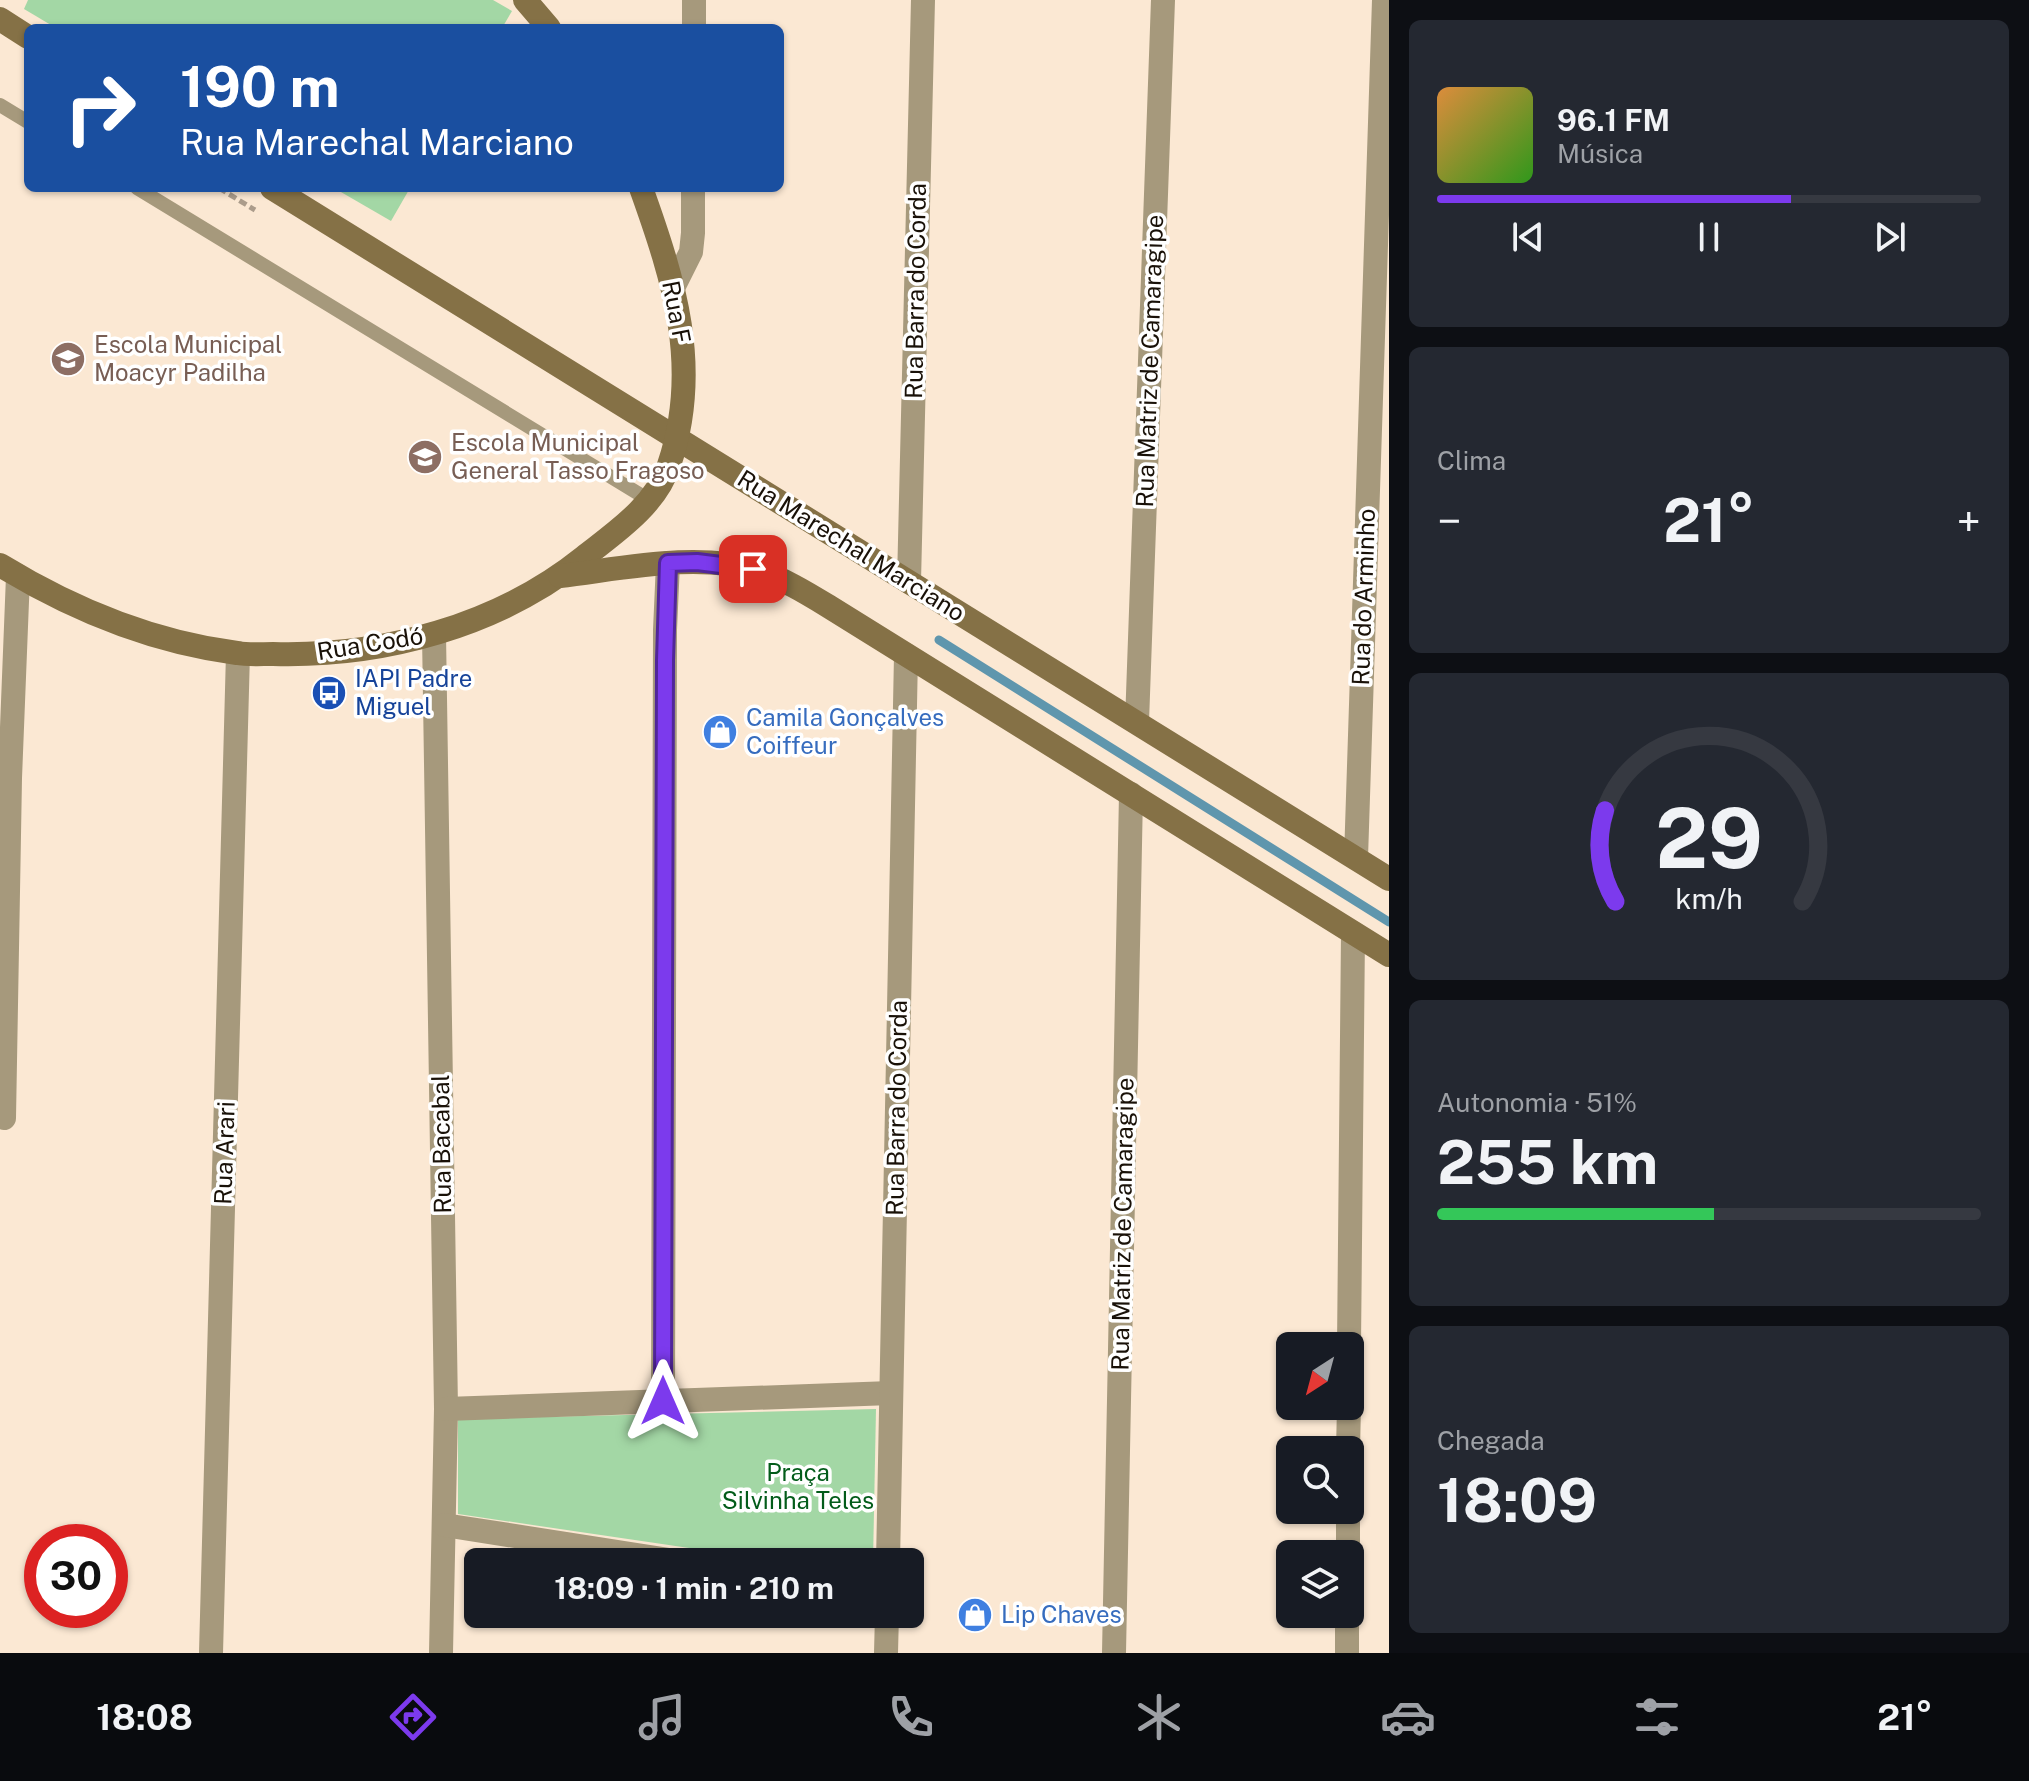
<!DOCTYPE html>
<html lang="pt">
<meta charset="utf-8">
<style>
:root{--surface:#171b24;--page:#242831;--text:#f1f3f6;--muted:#9ea1a6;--line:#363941;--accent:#7c3aed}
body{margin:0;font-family:"Public Sans",sans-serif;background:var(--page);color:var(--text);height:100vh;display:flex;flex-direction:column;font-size:30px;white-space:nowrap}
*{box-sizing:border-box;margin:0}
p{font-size:26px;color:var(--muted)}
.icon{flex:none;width:44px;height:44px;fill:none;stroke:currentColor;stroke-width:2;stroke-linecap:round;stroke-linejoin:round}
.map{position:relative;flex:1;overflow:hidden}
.panel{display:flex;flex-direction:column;gap:20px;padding:20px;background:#0d0f14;width:640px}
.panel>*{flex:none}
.hud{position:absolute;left:24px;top:24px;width:760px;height:168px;border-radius:12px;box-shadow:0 2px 6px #0004;background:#1a4fa0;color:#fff;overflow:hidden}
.needle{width:52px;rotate:216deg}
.tools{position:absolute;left:1276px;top:1332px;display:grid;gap:16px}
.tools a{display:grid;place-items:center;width:88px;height:88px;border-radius:12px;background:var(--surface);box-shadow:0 2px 6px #0004;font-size:40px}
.speed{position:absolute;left:24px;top:1524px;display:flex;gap:16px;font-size:40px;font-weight:700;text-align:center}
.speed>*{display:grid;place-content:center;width:104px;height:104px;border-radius:50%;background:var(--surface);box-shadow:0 2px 6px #0004;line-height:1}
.speed .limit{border:12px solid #d22;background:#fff;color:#111}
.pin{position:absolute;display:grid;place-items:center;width:68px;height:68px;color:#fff;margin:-34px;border-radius:16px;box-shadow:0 4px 12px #0006}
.me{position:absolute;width:88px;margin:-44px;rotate:0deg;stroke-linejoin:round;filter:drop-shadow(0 0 6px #0008)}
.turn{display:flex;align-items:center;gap:28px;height:168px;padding:0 24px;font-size:36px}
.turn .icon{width:104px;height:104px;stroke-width:2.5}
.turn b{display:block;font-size:56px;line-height:68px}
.big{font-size:60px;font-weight:700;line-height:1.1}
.panel .tile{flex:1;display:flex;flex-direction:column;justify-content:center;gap:12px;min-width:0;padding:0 28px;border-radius:12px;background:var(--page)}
.panel .dial{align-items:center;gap:0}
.dial svg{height:208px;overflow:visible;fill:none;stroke:var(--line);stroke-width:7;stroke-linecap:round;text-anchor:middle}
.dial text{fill:var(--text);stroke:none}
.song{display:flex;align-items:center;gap:24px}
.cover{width:96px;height:96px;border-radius:12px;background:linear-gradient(135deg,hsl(30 70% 55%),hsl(110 70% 35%))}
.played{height:8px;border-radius:4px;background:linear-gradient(90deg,var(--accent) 65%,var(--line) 65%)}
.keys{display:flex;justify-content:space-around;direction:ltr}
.heat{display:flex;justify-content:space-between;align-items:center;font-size:44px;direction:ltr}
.charge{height:12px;border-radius:6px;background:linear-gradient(90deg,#34c759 51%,var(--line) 0)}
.trip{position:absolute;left:464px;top:1548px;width:460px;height:80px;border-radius:12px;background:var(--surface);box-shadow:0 2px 6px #0004;font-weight:700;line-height:80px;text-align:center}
.tabs{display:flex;height:128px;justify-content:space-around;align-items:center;background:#090b0e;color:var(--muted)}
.tabs .icon{width:56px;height:56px}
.tabs .current{color:var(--accent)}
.tabs b{font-size:36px;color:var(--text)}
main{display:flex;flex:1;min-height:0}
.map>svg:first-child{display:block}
</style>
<main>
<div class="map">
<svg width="1389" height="1653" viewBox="0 0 1389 1653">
<rect width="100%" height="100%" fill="#fbe8d3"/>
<g fill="#a3d7a5">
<path d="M 28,0 L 493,0 L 512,11 L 502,28 L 56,28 L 24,9 Z"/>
<path d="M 334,188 L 410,188 L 391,221 Z"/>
<path d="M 876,1409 L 873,1562 L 784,1562 L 458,1514 L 458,1419 Z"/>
</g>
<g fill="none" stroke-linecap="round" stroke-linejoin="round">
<path stroke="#5f96ad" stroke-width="9" d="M 939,640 L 1389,922"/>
<path stroke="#ab9c8b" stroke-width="5" stroke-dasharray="8 4" stroke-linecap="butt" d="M 219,188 L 255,210"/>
<g stroke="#a6997c" stroke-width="14">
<path d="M 0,105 L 28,122"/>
<path d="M 137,188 L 649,500"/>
</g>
<g stroke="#a6997c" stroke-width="24">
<path d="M 694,28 L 694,0"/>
<path d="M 673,288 L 691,252 L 693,233 L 693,188"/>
<path d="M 909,582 L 923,0"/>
<path d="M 434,634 L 446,1409 L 441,1653"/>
<path d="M 1137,722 L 1163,0"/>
<path d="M 1356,858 L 1384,0"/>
<path d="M 4,1118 L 10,778 L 18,576"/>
<path d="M 1349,1346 L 1353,933"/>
<path d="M 663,1401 L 665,630 L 668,563"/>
<path d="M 446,1409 L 891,1393"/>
<path d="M 1348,1450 L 1349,1406"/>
<path d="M 444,1525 L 682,1562"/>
<path d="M 1348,1554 L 1348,1510"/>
<path d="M 888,1562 L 906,655"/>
<path d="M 211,1653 L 238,653"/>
<path d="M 886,1653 L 887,1614"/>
<path d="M 1114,1653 L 1131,794"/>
<path d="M 1347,1653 L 1347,1614"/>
</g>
<g stroke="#857146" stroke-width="24">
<path d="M 525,0 L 549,28"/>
<path d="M 0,19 L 28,37"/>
<path d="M 272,188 L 1389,879"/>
<path d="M 0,565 C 72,609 152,642 237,653 C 248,655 261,654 273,654 C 383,657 498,626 584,557 C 616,532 656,505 669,465 C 702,368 674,280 641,188"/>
<path d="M 560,576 C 621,569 696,552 756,570 C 782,578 805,592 828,606 L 1389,955"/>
</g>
</g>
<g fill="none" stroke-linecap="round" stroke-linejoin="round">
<g stroke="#51269a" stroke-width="20">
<path id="route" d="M 663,1401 L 665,660 L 668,563 L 697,562 L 753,569"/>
</g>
<use href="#route" stroke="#7c3aed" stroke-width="14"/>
</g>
<defs>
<g id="school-disc" transform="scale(1.8)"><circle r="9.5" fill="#8d6e63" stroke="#fff"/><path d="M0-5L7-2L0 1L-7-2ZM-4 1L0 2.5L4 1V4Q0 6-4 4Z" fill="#fff"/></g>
<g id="bus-disc" transform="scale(1.8)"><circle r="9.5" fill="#1a4fb4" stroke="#fff"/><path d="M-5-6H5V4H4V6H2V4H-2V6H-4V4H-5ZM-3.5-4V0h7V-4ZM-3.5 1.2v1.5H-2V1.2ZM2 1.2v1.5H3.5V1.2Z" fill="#fff"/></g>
<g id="shop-disc" transform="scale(1.8)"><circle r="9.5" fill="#3f7fe0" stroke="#fff"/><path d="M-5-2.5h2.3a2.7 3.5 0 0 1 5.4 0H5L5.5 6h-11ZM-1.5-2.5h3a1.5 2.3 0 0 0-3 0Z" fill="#fff"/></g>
</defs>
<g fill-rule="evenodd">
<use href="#school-disc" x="68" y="359"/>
<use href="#school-disc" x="425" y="457"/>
<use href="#bus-disc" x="329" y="693"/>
<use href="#shop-disc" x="720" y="732"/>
<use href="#shop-disc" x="975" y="1615"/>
</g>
<g text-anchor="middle" stroke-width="7" stroke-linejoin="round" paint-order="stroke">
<g font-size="24" fill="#191108" stroke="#fff">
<text transform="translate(916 291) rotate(-89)" y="8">Rua Barra do Corda</text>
<text transform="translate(676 312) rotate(79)" y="8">Rua F</text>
<text transform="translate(1150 361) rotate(-88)" y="8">Rua Matriz de Camaragipe</text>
<text transform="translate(851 546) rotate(32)" y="8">Rua Marechal Marciano</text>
<text transform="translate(1364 597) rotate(-88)" y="8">Rua do Arminho</text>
<text transform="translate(370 644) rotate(-9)" y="8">Rua Codó</text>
<text transform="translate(897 1108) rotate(-89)" y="8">Rua Barra do Corda</text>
<text transform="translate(442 1144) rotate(-91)" y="8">Rua Bacabal</text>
<text transform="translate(225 1153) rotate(-88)" y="8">Rua Arari</text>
<text transform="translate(1123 1224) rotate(-89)" y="8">Rua Matriz de Camaragipe</text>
</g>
<g font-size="24" fill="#785e54" stroke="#fff" text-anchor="start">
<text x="94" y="353">Escola Municipal<tspan x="94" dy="28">Moacyr Padilha</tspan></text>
<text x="451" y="451">Escola Municipal<tspan x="451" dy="28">General Tasso Fragoso</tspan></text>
</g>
<g font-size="24" fill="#164399" stroke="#fff" text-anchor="start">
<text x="355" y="687">IAPI Padre<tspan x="355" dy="28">Miguel</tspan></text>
</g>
<g font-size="24" fill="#366cbe" stroke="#fff" text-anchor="start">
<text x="746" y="726">Camila Gonçalves<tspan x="746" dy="28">Coiffeur</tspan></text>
<text x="1001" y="1623">Lip Chaves</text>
</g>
<g font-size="24" fill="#035c1a" stroke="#fff">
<text x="798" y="1481">Praça<tspan x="798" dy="28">Silvinha Teles</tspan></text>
</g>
</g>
</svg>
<div class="tools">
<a><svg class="needle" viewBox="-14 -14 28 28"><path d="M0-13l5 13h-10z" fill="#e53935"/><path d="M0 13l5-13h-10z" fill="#9ea1a6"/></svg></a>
<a><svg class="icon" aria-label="search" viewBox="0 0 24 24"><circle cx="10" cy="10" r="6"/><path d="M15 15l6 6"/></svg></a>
<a><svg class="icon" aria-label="layers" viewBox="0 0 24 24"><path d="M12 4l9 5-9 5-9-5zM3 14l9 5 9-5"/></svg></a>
</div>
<div class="speed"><div class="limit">30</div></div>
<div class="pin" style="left:753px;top:569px;background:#d93025"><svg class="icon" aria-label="arrive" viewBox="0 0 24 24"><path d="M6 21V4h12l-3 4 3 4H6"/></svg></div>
<svg class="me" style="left:663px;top:1401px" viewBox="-20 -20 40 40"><path d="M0-17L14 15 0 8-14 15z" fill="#7c3aed" stroke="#fff" stroke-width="4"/></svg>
<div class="trip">18:09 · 1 min · 210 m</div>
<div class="hud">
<div class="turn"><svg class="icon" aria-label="right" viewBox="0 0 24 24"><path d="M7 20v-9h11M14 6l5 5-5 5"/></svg><div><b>190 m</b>Rua Marechal Marciano</div></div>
</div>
</div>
<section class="panel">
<div class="tile">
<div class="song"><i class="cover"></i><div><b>96.1 FM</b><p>Música</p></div></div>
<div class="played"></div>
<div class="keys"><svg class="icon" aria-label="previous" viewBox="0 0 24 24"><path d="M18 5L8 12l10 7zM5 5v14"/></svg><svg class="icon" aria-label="pause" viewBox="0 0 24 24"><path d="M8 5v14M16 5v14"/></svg><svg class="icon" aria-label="next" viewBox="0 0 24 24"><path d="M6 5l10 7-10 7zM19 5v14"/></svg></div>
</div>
<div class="tile"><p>Clima</p>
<div class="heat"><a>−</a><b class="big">21°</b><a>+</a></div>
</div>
<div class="tile dial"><svg viewBox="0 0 100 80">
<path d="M14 69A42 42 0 1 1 86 69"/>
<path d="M14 69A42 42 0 0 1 10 34" stroke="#7c3aed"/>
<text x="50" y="56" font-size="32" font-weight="700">29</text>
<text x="50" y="72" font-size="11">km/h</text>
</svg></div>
<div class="tile"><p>Autonomia · 51%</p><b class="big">255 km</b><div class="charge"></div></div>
<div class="tile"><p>Chegada</p><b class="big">18:09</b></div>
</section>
</main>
<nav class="tabs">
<b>18:08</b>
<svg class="icon current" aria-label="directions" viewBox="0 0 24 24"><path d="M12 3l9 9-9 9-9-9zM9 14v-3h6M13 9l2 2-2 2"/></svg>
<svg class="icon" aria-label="music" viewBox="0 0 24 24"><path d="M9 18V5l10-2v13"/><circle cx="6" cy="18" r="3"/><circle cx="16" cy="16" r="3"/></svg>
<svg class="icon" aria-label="phone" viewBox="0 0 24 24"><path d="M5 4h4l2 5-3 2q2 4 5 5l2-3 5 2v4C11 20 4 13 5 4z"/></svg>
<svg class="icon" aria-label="climate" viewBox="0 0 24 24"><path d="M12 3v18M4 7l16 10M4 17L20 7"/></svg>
<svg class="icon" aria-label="car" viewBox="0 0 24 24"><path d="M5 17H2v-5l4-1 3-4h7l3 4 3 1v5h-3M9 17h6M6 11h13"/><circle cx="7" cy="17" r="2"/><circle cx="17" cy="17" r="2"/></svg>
<svg class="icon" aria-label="filters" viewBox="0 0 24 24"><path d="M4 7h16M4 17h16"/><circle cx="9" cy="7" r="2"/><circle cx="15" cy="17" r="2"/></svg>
<b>21°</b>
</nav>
